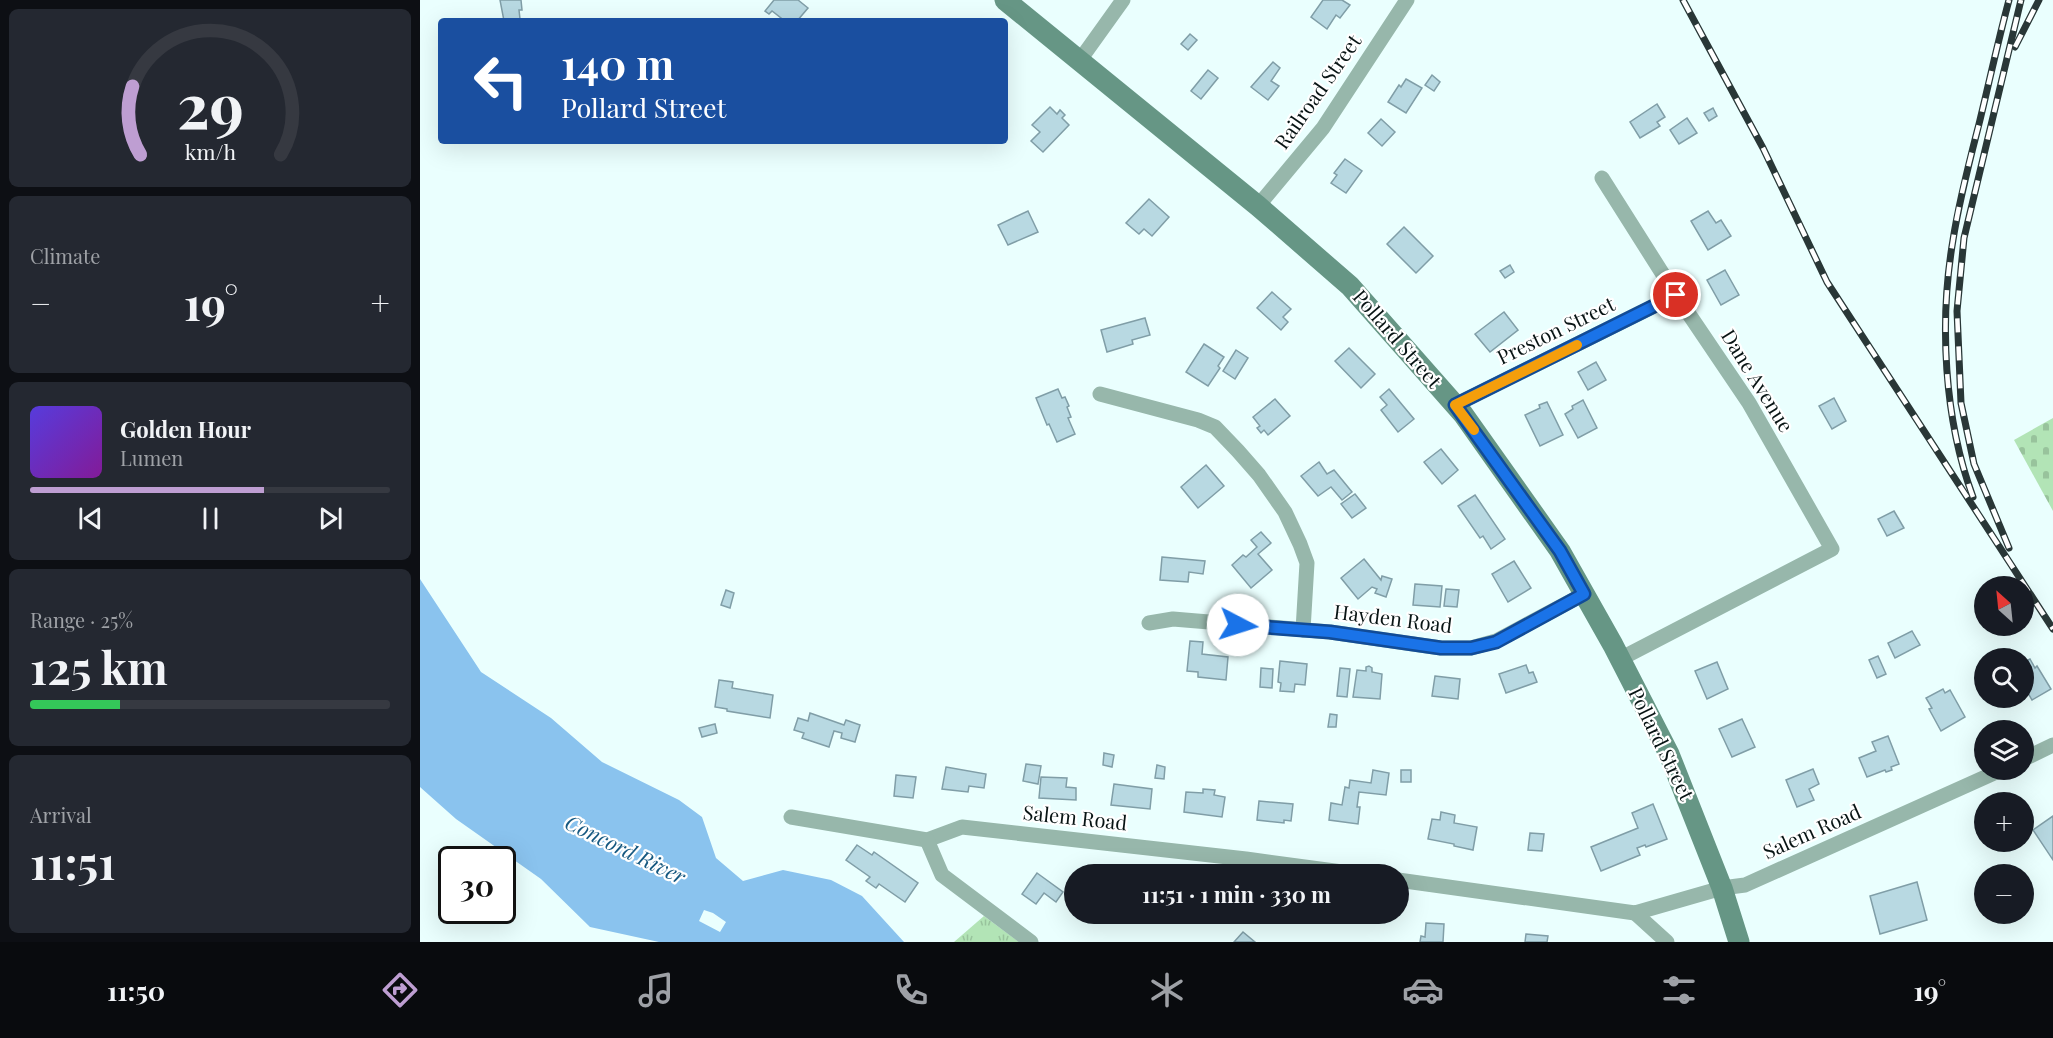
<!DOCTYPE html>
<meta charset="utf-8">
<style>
:root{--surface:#171b24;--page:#242831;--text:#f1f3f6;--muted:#9ea1a6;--line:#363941;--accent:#be9ed2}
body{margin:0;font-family:"Playfair Display",serif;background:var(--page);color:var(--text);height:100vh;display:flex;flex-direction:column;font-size:22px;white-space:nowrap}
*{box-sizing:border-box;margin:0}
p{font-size:20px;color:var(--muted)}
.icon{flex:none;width:33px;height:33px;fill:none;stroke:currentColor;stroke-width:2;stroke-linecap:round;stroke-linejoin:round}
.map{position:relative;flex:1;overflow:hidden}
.sheet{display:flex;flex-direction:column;gap:9px;padding:9px;background:#0d0f14;width:420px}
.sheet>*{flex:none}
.top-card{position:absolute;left:18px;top:18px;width:570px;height:126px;border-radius:6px;box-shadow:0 6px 24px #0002;background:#1a4fa0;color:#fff;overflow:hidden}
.needle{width:39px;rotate:333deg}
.controls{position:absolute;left:1554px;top:576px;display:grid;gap:12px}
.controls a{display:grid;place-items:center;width:60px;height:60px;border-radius:50%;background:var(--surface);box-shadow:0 6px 24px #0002;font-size:30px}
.speed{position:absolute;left:18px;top:846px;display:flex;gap:12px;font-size:30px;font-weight:700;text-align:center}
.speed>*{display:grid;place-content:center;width:78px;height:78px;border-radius:50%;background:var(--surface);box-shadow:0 6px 24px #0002;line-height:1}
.speed .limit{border:3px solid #111;border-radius:9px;background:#fff;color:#111}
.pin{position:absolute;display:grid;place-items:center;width:51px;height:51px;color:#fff;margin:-26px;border:3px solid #fff;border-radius:50%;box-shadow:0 2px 6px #0007}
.me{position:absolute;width:66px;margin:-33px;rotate:95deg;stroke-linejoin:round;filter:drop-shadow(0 0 4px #0008)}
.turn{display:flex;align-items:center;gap:21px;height:126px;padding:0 24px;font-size:27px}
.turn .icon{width:78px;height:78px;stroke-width:2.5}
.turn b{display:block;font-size:42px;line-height:51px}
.big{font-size:45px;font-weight:700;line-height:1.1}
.sheet .tile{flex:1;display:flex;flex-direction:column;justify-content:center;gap:9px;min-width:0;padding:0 21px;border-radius:9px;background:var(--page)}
.sheet .dial{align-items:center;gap:0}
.dial svg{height:156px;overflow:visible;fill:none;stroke:var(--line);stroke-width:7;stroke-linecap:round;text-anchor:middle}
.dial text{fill:var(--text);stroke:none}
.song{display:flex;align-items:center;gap:18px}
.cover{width:72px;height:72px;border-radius:9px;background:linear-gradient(135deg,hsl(250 70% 55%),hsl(290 70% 35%))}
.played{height:6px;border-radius:3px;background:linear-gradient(90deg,var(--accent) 65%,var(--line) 65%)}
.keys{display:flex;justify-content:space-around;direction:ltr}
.heat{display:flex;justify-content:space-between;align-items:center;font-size:33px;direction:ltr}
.charge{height:9px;border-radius:4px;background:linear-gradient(90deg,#34c759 25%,var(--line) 0)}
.trip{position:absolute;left:644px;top:864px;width:345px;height:60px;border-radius:30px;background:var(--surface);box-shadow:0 6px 24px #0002;font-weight:700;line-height:60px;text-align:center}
.menu{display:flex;height:96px;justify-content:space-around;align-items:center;background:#090b0e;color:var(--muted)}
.menu .icon{width:42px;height:42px}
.menu .on{color:var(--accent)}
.menu b{font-size:27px;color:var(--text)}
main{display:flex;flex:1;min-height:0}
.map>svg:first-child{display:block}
</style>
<main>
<section class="sheet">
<div class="tile dial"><svg viewBox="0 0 100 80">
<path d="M14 69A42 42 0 1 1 86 69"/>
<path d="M14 69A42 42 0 0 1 10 34" stroke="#be9ed2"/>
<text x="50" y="56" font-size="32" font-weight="700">29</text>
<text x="50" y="72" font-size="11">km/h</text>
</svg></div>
<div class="tile"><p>Climate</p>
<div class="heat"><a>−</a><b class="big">19°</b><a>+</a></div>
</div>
<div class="tile">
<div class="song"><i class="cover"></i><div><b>Golden Hour</b><p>Lumen</p></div></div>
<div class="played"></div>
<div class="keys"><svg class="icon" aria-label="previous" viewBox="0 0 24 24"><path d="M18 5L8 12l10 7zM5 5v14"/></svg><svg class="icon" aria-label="pause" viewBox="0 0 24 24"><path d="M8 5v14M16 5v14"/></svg><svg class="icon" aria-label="next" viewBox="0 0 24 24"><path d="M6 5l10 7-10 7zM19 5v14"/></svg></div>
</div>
<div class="tile"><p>Range · 25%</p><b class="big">125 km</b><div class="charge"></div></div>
<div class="tile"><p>Arrival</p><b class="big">11:51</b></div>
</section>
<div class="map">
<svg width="1633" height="942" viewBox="0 0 1633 942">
<defs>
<pattern id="cemetery-stones" width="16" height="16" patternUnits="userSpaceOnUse" patternTransform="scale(1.5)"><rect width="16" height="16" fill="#b2e4b6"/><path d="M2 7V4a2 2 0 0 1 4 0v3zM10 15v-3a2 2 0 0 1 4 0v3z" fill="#98c39c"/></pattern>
<pattern id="park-tufts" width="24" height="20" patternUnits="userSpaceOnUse" patternTransform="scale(1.5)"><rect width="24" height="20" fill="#b2e4b6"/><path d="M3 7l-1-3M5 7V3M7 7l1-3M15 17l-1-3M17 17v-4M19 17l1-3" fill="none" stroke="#98c39c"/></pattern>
</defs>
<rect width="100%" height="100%" fill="#eafffe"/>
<path fill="url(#cemetery-stones)" d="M 1633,418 L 1633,511 L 1594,440 Z"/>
<path fill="url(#park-tufts)" d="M 564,916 L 599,942 L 534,942 Z"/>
<path fill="#8ac3ee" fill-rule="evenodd" d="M 0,579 L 61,672 L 131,718 L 182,762 L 259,800 L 282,817 L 296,858 L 323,881 L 363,870 L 411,880 L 442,896 L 484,942 L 239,942 L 170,927 L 121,879 L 36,819 L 0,787 ZM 284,910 L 293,913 L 306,922 L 300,932 L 279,921 Z"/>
<g fill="#b8d9e2" stroke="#809ea7" stroke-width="1.5">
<path d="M 80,0 L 101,0 L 102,10 L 99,10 L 100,19 L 84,21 Z"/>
<path d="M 354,0 L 378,0 L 388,8 L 377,21 L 365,21 L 352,11 L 349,14 L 345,11 Z"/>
<path d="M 903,0 L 922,0 L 930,5 L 920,18 L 916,15 L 907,29 L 891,17 Z"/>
<path d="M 770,34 L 777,40 L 768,50 L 761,44 Z"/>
<path d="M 853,62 L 860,68 L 851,81 L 859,86 L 848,100 L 831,87 Z"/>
<path d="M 788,70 L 798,78 L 781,99 L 771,91 Z"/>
<path d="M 1012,75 L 1020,82 L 1014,91 L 1005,85 Z"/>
<path d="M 986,79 L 1002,88 L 986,113 L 968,102 L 979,85 L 981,87 Z"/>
<path d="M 1237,104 L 1245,117 L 1237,122 L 1240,126 L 1220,138 L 1210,122 Z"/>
<path d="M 630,107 L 637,114 L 640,110 L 645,115 L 642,118 L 649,125 L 623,152 L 611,141 L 620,132 L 612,125 Z"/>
<path d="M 1293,108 L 1297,116 L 1289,121 L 1284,113 Z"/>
<path d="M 1267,118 L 1277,133 L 1259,144 L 1250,130 Z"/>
<path d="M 961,119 L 975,132 L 962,146 L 948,133 Z"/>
<path d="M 925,159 L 942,171 L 926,193 L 911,183 L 917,175 L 914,173 Z"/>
<path d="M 729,199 L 749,217 L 732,236 L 724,229 L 719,234 L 706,223 Z"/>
<path d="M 608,211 L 618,232 L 588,245 L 578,225 Z"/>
<path d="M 1288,211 L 1296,223 L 1301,220 L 1311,236 L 1288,250 L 1271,221 Z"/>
<path d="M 984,227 L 1013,256 L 996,273 L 967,244 Z"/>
<path d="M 1090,265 L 1094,272 L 1085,278 L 1080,271 Z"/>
<path d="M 1305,270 L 1319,295 L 1301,305 L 1287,280 Z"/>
<path d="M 852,292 L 871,309 L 863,317 L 868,322 L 861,330 L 837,308 Z"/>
<path d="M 1084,312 L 1098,330 L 1070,352 L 1055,334 Z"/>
<path d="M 725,318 L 730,335 L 712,340 L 713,344 L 687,352 L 681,330 Z"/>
<path d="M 784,344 L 804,357 L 798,366 L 800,368 L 788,386 L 766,372 Z"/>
<path d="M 929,348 L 955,374 L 941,388 L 915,361 Z"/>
<path d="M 816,350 L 828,358 L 815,379 L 803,371 Z"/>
<path d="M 1176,362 L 1186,380 L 1168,390 L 1158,372 Z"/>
<path d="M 638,389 L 642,398 L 645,397 L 649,406 L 647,407 L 651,417 L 648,418 L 655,434 L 637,442 L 629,424 L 627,425 L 616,398 Z"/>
<path d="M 969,389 L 994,419 L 978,432 L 961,410 L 967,405 L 960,397 Z"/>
<path d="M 1414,398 L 1426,421 L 1412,429 L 1399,406 Z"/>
<path d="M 855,399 L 870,416 L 848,435 L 844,430 L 841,433 L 837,428 L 840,426 L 833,417 Z"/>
<path d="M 1163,400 L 1177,428 L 1158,438 L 1145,414 L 1153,409 L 1152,406 Z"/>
<path d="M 1127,402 L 1143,435 L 1120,446 L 1105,415 L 1120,408 L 1119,405 Z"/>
<path d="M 1021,449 L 1038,470 L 1022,484 L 1004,462 Z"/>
<path d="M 899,462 L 907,474 L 914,470 L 932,492 L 922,500 L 911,487 L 898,496 L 881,476 Z"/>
<path d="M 786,465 L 804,486 L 778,508 L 761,487 Z"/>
<path d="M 935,494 L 946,508 L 932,518 L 921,504 Z"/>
<path d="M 1055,495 L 1085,539 L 1071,549 L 1063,536 L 1060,538 L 1038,506 Z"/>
<path d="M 1474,511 L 1484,528 L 1467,536 L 1458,519 Z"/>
<path d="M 841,532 L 851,543 L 838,554 L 852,570 L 831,588 L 812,565 L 823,555 L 826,557 L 837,547 L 831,540 Z"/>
<path d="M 742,557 L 785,561 L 783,574 L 769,572 L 768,582 L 740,580 Z"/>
<path d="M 944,559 L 961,580 L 962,576 L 972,579 L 966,597 L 955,593 L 957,589 L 952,587 L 938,599 L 921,578 Z"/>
<path d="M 1094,561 L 1111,588 L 1088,602 L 1072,574 Z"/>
<path d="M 995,584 L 1022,586 L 1020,607 L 993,605 Z"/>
<path d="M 1026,589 L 1039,590 L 1037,607 L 1024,606 Z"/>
<path d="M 306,590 L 314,593 L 310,608 L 301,605 Z"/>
<path d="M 1492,631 L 1500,645 L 1475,658 L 1468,643 Z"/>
<path d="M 770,641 L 783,642 L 782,654 L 808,657 L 806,680 L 778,677 L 778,672 L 767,671 Z"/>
<path d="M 1458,656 L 1466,674 L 1457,678 L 1449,660 Z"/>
<path d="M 1610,659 L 1615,668 L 1617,666 L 1631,689 L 1612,700 L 1604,686 L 1604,662 Z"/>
<path d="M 860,661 L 887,664 L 885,685 L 875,684 L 874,692 L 860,691 L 861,683 L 858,682 Z"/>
<path d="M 1297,662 L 1308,689 L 1287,699 L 1275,671 Z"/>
<path d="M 1106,665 L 1109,673 L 1113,672 L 1117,682 L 1086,693 L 1079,674 Z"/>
<path d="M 949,666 L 952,668 L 952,672 L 962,674 L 960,699 L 933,697 L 937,670 L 946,671 L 946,667 Z"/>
<path d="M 841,668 L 853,669 L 852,688 L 840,687 Z"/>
<path d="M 920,668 L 930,669 L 927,697 L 917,696 Z"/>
<path d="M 1015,676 L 1040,679 L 1038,699 L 1012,696 Z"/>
<path d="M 299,680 L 313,682 L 312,688 L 353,695 L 350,718 L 307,711 L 307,709 L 295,707 Z"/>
<path d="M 1523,689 L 1525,693 L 1530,690 L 1545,717 L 1521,731 L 1509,709 L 1512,708 L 1506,698 Z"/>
<path d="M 390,713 L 424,725 L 426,720 L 440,725 L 435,742 L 421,738 L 422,733 L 414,731 L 409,747 L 382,738 L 384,733 L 374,730 L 378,718 L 388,721 Z"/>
<path d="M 910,714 L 917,715 L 916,727 L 908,727 Z"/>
<path d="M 1322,719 L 1335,747 L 1312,757 L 1299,729 Z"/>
<path d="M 295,724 L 297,733 L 282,737 L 279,728 Z"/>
<path d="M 1468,736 L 1479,764 L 1471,767 L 1472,770 L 1466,772 L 1465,770 L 1447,777 L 1439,758 L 1456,751 L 1452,742 Z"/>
<path d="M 684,753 L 694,755 L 692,767 L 683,765 Z"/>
<path d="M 606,764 L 621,766 L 618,784 L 603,781 Z"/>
<path d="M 737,765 L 745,767 L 744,779 L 735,778 Z"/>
<path d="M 526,767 L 566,774 L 564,788 L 549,786 L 548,792 L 522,789 Z"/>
<path d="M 1393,769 L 1399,784 L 1389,789 L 1394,800 L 1377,807 L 1366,780 Z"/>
<path d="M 953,770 L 969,773 L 966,795 L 939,792 L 937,807 L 940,807 L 938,824 L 909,820 L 911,803 L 922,805 L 925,787 L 929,788 L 930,780 L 951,783 Z"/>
<rect x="981" y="770" width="10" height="12"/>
<path d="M 476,775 L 496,777 L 493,798 L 474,796 Z"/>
<path d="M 621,777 L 647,778 L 646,787 L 656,788 L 656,800 L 619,798 Z"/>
<path d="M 694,784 L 732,789 L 730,809 L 691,805 Z"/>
<path d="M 783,789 L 795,790 L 794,795 L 805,797 L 802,817 L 764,812 L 766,792 L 783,793 Z"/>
<path d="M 839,801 L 873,804 L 871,821 L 864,820 L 864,823 L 837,820 Z"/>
<path d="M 1233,804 L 1247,839 L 1226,847 L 1225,845 L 1217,848 L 1220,855 L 1181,871 L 1171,847 L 1218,828 L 1212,813 Z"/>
<path d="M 1021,812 L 1035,815 L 1034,823 L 1057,827 L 1053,850 L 1034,846 L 1034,844 L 1008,839 L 1012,819 L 1020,820 Z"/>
<path d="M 1633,816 L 1633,860 L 1613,830 Z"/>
<path d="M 1110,833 L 1124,834 L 1122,851 L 1108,850 Z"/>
<path d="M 437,845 L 452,855 L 454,852 L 498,883 L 485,902 L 459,884 L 456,888 L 446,881 L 450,877 L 426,860 Z"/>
<path d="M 617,873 L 643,892 L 636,902 L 624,893 L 616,904 L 602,894 Z"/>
<path d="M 1497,882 L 1507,920 L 1460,934 L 1450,896 Z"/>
<path d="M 1006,923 L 1024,924 L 1023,942 L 1000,942 L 1001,936 L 1005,937 Z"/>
<path d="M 823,932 L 835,942 L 814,942 Z"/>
<path d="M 1106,934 L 1128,936 L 1127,942 L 1105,942 Z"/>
</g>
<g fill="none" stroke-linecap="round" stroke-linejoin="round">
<g stroke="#97b7ab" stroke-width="15">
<path d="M 660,60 L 703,0"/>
<path d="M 1182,178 L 1256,295 L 1329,403 L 1412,549 L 1200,659"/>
<path d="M 838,206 L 903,128 L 987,0"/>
<path d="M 680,394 L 778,420 L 795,427 L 818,451 L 839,475 L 865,512 L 880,544 L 887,563 L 883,630"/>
<path d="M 1035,405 L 1256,295"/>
<path d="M 729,623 L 753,619 L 910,632 L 1021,648 L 1051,648 L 1076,641 L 1164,594"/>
<path d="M 1604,759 L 1633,745"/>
<path d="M 371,817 L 507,840 L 542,827 L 826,859 L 937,874"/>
<path d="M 507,840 L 522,875 L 611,942"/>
<path d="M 978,880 L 1215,913 L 1302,888 L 1325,885 L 1581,770"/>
<path d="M 1215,913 L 1247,942"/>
</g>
<path stroke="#669685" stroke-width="21" d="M 585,0 L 838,206 L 930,286 L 1043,414 L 1140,551 L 1193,645 L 1249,754 L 1302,888 L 1319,942"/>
<g stroke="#293737" stroke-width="7">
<g id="rail">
<path d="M 1263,0 L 1343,148 L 1407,282 L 1633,629"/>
<path d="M 1595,47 L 1619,0"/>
<path d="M 1553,497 C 1524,419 1519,322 1533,240 C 1539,201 1549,163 1559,124 C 1569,83 1578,41 1589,0"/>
<path d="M 1589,548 L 1554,464 L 1541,403 L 1537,311 L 1544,238 L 1601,0"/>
</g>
</g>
<use href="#rail" stroke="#fff" stroke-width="4.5" stroke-dasharray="14" stroke-linecap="butt"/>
</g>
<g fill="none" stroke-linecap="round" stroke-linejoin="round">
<g stroke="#114b97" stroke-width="15">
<path id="route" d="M 818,625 L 910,632 L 1021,648 L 1051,648 L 1076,642 L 1164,594 L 1140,551 L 1035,405 L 1256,295"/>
</g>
<use href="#route" stroke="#1a73e8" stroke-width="10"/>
<path stroke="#f59e0b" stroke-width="10" d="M 1054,430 L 1035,405 L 1157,345"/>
</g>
<g text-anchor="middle" stroke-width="4.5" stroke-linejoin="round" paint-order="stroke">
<g font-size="20" fill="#081414" stroke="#fff">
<text transform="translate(898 92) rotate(-55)" y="7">Railroad Street</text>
<text transform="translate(1136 331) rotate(-26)" y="7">Preston Street</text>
<text transform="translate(977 339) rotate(49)" y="7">Pollard Street</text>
<text transform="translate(1337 381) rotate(58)" y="7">Dane Avenue</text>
<text transform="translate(973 619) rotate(7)" y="7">Hayden Road</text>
<text transform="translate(1241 744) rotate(64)" y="7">Pollard Street</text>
<text transform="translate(655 818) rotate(6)" y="7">Salem Road</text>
<text transform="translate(1392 832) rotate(-24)" y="7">Salem Road</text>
</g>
<g font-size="21" font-style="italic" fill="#155880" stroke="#fff">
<text transform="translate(205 850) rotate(26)" y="7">Concord River</text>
</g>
</g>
</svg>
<div class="controls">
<a><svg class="needle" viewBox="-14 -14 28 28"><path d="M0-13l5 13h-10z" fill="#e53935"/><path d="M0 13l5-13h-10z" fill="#9ea1a6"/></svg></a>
<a><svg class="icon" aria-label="search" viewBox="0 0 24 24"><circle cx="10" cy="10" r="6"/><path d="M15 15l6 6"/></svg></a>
<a><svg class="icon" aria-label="layers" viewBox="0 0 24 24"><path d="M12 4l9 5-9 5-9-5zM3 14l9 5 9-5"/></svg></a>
<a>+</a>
<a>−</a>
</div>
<div class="speed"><div class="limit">30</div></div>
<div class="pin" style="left:1256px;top:295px;background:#d93025"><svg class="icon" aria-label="arrive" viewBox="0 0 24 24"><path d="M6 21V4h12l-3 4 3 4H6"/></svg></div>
<svg class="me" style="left:818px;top:625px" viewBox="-20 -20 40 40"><circle r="19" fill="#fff"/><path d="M0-13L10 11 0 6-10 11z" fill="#1a73e8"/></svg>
<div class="trip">11:51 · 1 min · 330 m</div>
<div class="top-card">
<div class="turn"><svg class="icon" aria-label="left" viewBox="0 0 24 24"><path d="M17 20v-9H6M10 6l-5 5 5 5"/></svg><div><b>140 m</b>Pollard Street</div></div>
</div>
</div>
</main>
<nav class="menu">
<b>11:50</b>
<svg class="icon on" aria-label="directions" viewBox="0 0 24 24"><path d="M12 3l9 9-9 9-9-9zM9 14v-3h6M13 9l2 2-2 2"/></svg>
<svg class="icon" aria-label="music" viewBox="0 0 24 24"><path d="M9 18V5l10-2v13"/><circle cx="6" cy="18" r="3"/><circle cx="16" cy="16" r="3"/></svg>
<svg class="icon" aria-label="phone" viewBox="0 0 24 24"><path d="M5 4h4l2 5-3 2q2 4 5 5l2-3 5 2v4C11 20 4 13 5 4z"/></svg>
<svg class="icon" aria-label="climate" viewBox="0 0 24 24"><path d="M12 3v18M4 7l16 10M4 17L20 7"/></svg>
<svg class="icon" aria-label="car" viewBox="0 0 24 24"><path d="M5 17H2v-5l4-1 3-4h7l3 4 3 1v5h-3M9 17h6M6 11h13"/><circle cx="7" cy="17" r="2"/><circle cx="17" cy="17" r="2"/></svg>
<svg class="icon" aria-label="filters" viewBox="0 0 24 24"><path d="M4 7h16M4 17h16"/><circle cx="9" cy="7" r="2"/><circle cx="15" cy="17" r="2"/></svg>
<b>19°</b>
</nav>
